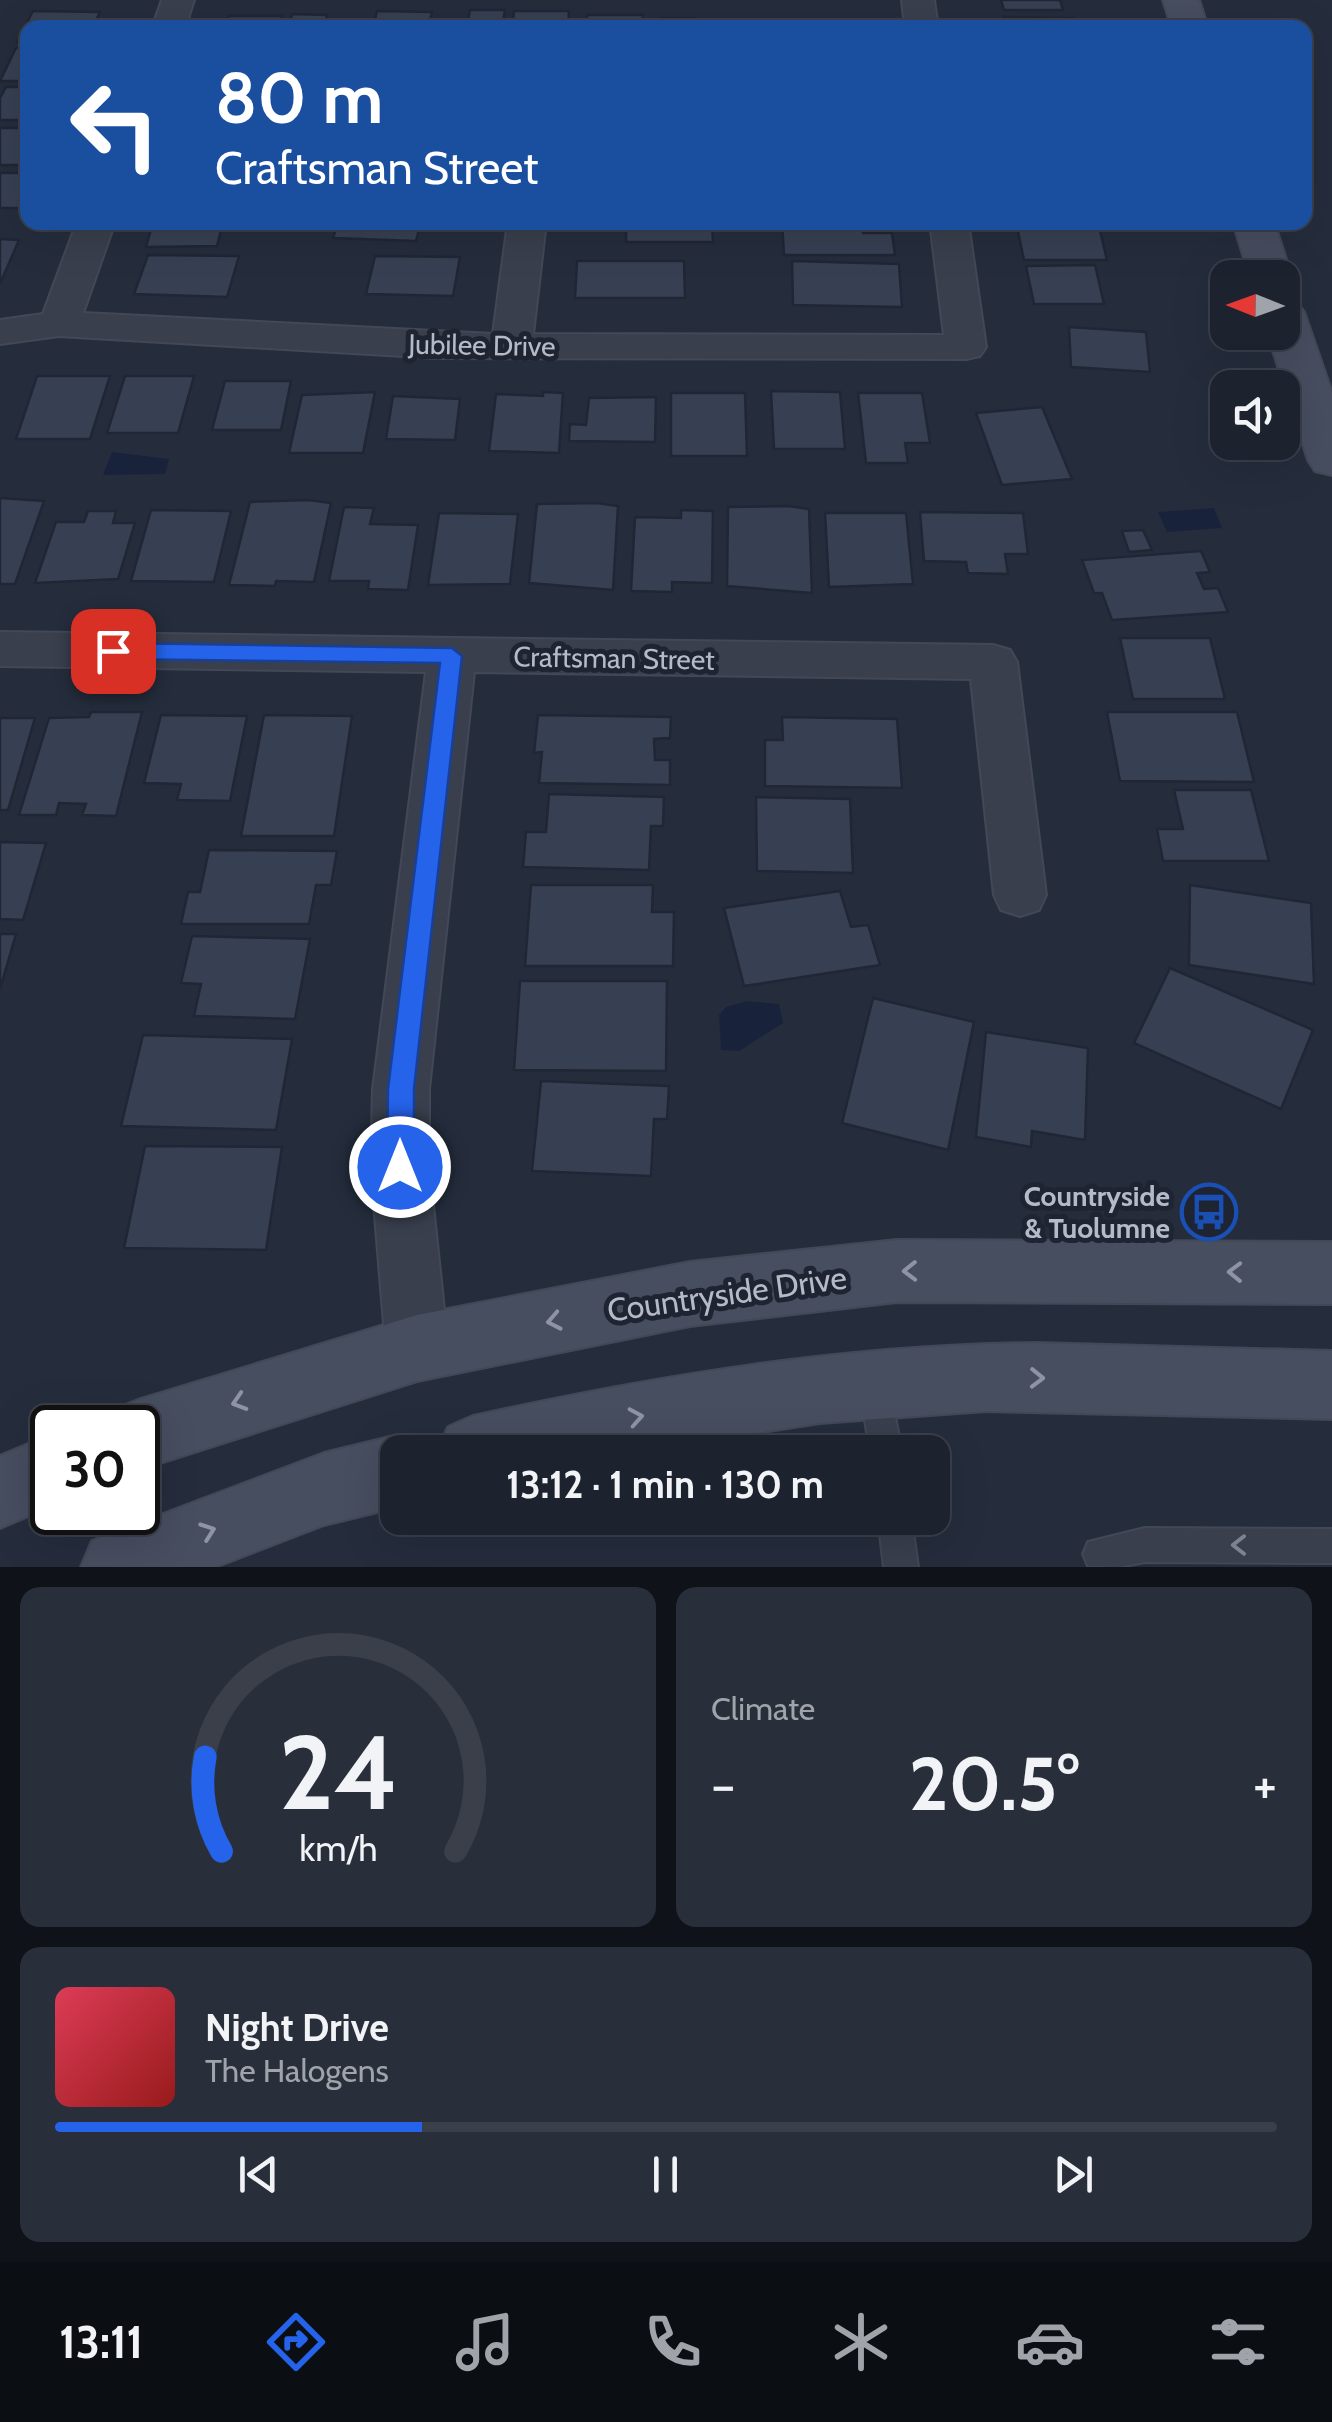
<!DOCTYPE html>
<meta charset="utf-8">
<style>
:root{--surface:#1c222e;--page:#292f3a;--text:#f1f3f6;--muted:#a0a4aa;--line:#3a3f4a;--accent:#2563eb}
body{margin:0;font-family:Cabin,sans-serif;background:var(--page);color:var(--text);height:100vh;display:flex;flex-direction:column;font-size:38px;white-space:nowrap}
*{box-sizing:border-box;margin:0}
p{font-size:32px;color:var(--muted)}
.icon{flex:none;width:55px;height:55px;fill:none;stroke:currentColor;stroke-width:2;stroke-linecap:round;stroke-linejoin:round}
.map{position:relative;height:1567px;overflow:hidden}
.drawer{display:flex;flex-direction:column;gap:20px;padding:20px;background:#0f1319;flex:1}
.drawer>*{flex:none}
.top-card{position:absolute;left:20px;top:20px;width:1292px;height:210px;border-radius:20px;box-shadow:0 10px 40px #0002,0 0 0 2px var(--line);background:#1a4fa0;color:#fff;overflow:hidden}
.needle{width:65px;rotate:271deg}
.controls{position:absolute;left:1210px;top:260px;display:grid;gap:20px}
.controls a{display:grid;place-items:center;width:90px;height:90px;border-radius:20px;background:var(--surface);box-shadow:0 10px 40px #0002,0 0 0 2px var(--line);font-size:50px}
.speed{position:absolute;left:30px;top:1405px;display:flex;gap:20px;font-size:50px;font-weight:700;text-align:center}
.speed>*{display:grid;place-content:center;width:130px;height:130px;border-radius:50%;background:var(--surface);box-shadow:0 10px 40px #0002,0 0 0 2px var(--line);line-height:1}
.speed .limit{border:5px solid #111;border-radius:15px;background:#fff;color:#111}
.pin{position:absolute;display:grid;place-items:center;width:85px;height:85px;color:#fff;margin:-42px;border-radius:20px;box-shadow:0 5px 15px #0006}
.me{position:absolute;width:110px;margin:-55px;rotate:0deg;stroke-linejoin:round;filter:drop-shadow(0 0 8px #0008)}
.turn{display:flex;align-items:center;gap:35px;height:210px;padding:0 30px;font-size:45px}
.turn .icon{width:130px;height:130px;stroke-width:2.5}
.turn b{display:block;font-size:70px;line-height:85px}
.big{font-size:75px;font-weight:700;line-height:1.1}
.drawer .widget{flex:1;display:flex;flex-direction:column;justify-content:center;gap:15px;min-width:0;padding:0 35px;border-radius:20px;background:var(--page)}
.drawer .dial{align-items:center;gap:0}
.dial svg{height:260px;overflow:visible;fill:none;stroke:var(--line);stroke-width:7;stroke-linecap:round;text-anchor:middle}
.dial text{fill:var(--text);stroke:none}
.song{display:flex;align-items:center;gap:30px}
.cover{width:120px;height:120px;border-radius:15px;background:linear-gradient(135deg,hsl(350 70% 55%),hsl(0 70% 35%))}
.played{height:10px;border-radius:5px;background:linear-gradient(90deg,var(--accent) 30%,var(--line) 30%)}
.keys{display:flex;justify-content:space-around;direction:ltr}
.heat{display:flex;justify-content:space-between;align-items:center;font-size:55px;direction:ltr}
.drawer .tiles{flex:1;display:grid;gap:20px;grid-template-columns:1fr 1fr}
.widget:last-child{grid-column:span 2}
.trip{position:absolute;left:380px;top:1435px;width:570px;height:100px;border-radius:20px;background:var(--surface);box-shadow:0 10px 40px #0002,0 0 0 2px var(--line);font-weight:700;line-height:100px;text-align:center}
.tab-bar{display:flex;height:160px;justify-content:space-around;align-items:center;background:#0b0e12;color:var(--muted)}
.tab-bar .icon{width:70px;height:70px}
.tab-bar .current{color:var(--accent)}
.tab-bar b{font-size:45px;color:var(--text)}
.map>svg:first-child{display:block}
</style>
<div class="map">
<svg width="1332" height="1567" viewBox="0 0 1332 1567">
<rect width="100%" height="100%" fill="#252d3d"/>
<g fill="#18233b">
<path d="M 112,452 L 169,459 L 165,474 L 103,475 Z"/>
<path d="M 1214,508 L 1222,528 L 1167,532 L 1158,512 Z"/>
<path d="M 747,1001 L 779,1004 L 783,1023 L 739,1051 L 721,1050 L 719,1015 L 726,1007 Z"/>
</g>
<g fill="#374053" stroke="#202634" stroke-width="2.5">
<path d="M 1001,0 L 1060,0 L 1063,10 L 1004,10 Z"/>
<path d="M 470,10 L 505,10 L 502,28 L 441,28 L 442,20 L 468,20 Z"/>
<path d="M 33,11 L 100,12 L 94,25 L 116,25 L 28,28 L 28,42 L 17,42 Z"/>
<path d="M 377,11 L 432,12 L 428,28 L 373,28 Z"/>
<path d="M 514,11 L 569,11 L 568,28 L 512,28 Z"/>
<path d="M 292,14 L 327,15 L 324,28 L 289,28 Z"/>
<path d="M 587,15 L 643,15 L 642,28 L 586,28 Z"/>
<path d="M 229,16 L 282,16 L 279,28 L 225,28 Z"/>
<path d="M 1003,17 L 1075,18 L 1077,28 L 1005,28 Z"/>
<path d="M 660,18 L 695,18 L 696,28 L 660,28 Z"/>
<path d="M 810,22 L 865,22 L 865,28 L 811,28 Z"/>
<path d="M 16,48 L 28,48 L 28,81 L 0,81 Z"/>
<path d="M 6,87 L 28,87 L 28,120 L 0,120 L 0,98 Z"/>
<rect x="0" y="128" width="28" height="37"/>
<rect x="0" y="173" width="28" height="35"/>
<path d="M 153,222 L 223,222 L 217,246 L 146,247 Z"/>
<path d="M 338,222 L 421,222 L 416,241 L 333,238 Z"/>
<path d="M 626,222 L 712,222 L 713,242 L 626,242 Z"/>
<path d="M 782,222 L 861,222 L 863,233 L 892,233 L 895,255 L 784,255 Z"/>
<path d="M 1016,222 L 1098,222 L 1107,260 L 1024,260 Z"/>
<path d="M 0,239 L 19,240 L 0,284 Z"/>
<path d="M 148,255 L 239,256 L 227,297 L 134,294 Z"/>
<path d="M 375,256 L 460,257 L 453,296 L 366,294 Z"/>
<path d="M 577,261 L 684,261 L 685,298 L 575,298 Z"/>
<path d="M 792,261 L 899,264 L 902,307 L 793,305 Z"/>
<path d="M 1095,265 L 1104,304 L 1034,304 L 1026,266 Z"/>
<path d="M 1069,327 L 1146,332 L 1150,372 L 1071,367 Z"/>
<path d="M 37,376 L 110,376 L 90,439 L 16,439 Z"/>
<path d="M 125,376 L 194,376 L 178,433 L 107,433 Z"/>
<path d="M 225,381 L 291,381 L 281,430 L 212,430 Z"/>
<path d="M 771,391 L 840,392 L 845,449 L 774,449 Z"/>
<path d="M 375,392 L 363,453 L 289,453 L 302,395 Z"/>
<path d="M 543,392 L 563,393 L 559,453 L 489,451 L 496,394 L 543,396 Z"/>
<path d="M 671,393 L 745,393 L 747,456 L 671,456 Z"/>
<path d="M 858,393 L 922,393 L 930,443 L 905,443 L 908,463 L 866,463 Z"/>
<path d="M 393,396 L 460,399 L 455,440 L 386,439 Z"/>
<path d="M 656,397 L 655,442 L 569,441 L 570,424 L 586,425 L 589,398 Z"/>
<path d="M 1042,407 L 1072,479 L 1002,485 L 976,413 Z"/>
<path d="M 0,498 L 44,501 L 15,584 L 0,584 Z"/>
<path d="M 308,500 L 331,503 L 314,582 L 276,581 L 275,586 L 229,585 L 250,502 Z"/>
<path d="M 597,503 L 618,506 L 613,590 L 529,583 L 537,504 Z"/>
<path d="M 788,506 L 809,509 L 812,593 L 727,586 L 728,507 Z"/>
<path d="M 344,507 L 374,508 L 370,524 L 418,525 L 408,590 L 368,589 L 369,581 L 329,581 Z"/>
<path d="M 151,510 L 231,511 L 214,582 L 131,581 Z"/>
<path d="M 681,510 L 713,511 L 712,583 L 672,582 L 672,592 L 631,591 L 635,517 L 681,518 Z"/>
<path d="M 88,511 L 116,511 L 113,523 L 135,523 L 118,579 L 35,583 L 56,522 L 84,522 Z"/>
<path d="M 920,512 L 1023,513 L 1028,554 L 1005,554 L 1008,574 L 968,573 L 966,562 L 924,561 Z"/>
<path d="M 439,513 L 518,514 L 510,584 L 428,585 Z"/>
<path d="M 825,513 L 906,513 L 913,584 L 829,587 Z"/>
<path d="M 1143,530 L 1152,550 L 1129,552 L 1122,531 Z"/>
<path d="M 1201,551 L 1210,572 L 1197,573 L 1204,589 L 1218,588 L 1228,612 L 1112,620 L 1102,593 L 1094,593 L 1082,560 Z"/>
<path d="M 1120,638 L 1210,638 L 1225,699 L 1133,699 Z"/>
<path d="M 91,712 L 142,712 L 116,816 L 82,815 L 86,804 L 59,803 L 56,815 L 19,815 L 49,718 L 89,717 Z"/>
<path d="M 1107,712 L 1237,712 L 1254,782 L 1120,781 Z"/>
<path d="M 161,715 L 247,716 L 230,801 L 177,800 L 181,784 L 144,783 Z"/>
<path d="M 264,715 L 352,716 L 334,836 L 241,836 Z"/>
<path d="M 538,715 L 671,717 L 670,738 L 654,739 L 655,760 L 670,760 L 670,785 L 539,783 L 542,752 L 534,753 Z"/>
<path d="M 782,717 L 897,719 L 902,788 L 765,786 L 765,740 L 783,740 Z"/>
<path d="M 0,718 L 35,718 L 8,810 L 0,810 Z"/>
<path d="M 1174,790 L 1251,790 L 1269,861 L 1163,861 L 1157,829 L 1183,829 Z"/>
<path d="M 549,794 L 664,797 L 663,826 L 651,826 L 649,870 L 523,867 L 526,832 L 546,832 Z"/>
<path d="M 756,797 L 850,799 L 853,873 L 757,871 Z"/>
<path d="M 0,842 L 46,843 L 23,920 L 0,919 Z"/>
<path d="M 209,850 L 337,851 L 331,885 L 316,885 L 309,924 L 181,924 L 188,892 L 200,892 Z"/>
<path d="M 531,885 L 653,885 L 652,912 L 674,912 L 673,966 L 525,966 Z"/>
<path d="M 1190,885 L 1311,903 L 1314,984 L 1189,965 Z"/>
<path d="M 840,891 L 851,927 L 868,925 L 880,965 L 744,986 L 724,908 Z"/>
<path d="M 0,934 L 16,934 L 0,989 Z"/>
<path d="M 192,936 L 310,939 L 295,1019 L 194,1016 L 201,984 L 181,983 Z"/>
<path d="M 1170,968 L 1313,1030 L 1281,1109 L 1134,1043 Z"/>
<path d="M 520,981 L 667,981 L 666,1071 L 514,1070 Z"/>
<path d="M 873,998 L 974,1022 L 948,1150 L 842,1123 Z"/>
<path d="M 986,1032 L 1088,1048 L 1085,1140 L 1032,1131 L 1031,1147 L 976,1137 Z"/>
<path d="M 143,1035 L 292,1039 L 276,1130 L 121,1126 Z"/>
<path d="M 541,1081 L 669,1086 L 667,1119 L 654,1119 L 651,1176 L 532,1171 Z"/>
<path d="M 145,1146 L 282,1147 L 266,1250 L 124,1248 Z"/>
</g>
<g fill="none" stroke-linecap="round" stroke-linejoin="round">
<g stroke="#424856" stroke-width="4">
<g id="lane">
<path d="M 876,1373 L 887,1377 L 902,1452 L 870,1452 L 860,1388 L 865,1377 Z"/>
<path d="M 878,1518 L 911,1518 L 918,1567 L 884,1567 Z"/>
<path d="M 1145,1528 L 1332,1529 L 1332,1563 L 1145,1562 L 1119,1567 L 1088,1566 L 1083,1554 L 1088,1542 Z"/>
</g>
</g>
<g stroke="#424856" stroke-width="4">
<g id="street">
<path d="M 162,0 L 194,0 L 185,28 L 152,28 Z"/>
<path d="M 902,0 L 934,0 L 938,28 L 905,28 Z"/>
<path d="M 77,222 L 115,222 L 83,313 L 493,334 L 508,222 L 546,222 L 533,334 L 944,335 L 930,222 L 968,222 L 986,347 L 980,356 L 966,359 L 438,358 L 59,336 L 0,344 L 0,320 L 43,314 Z"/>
<path d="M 0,632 L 993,645 L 1010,650 L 1017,662 L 1046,895 L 1039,910 L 1020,916 L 1001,910 L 994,895 L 971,679 L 474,672 L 429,1089 L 429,1167 L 448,1348 L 439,1369 L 417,1378 L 395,1369 L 386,1348 L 371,1167 L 373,1089 L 426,672 L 0,666 Z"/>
</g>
</g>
<g stroke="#424856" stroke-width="4">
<g id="secondary">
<path d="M 1163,0 L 1199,0 L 1208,28 L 1172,28 Z"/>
<path d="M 1233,222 L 1274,222 L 1292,278 L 1286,287 L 1282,288 L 1282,278 L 1250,278 Z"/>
<path d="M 1282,299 L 1297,303 L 1304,312 L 1332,393 L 1332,475 L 1315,471 L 1308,460 L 1267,332 L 1282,332 Z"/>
<path d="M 897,1240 L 1332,1242 L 1332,1304 L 897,1302 L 690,1326 L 417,1381 L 138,1470 L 138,1428 L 106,1428 L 113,1410 L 138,1400 L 417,1315 L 690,1262 Z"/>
<path d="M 1036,1343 L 1332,1351 L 1332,1419 L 986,1411 L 820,1423 L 632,1452 L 437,1452 L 448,1427 L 473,1416 C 659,1375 845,1345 1036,1343 Z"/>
<path d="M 52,1434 L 52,1506 L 0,1528 L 0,1456 Z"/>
<path d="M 398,1435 L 423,1446 L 426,1452 L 398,1452 L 398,1507 L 324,1525 L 215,1567 L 81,1567 L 92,1541 L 324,1453 Z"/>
</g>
</g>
<use href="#lane" fill="#393f4d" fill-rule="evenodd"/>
<use href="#street" fill="#393f4d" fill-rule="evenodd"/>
<use href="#secondary" fill="#474e60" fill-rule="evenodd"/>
</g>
<defs><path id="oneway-chevron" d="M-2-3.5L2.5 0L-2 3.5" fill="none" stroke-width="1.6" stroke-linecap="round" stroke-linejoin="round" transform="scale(2.5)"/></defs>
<g stroke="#8e94a4">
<use href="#oneway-chevron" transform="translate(910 1271) rotate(179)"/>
<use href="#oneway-chevron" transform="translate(1235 1272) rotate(-179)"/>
<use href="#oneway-chevron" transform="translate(554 1321) rotate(169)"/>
<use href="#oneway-chevron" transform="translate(1037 1378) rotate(1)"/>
<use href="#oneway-chevron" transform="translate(239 1402) rotate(163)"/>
<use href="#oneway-chevron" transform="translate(636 1417) rotate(-10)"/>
<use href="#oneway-chevron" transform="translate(208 1531) rotate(-20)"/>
</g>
<use stroke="#7d8391" href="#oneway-chevron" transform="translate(1239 1545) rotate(-180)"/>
<path fill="#2563eb" stroke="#184099" stroke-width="2.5" d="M 113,643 L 452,648 L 462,656 L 414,1089 L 414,1167 L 410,1176 L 400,1179 L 391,1176 L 387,1167 L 388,1089 L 440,663 L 113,659 L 102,651 Z"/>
<defs>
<g id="bus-ring" transform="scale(2.875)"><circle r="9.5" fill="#1e2432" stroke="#1a4fb4" stroke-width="1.5"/><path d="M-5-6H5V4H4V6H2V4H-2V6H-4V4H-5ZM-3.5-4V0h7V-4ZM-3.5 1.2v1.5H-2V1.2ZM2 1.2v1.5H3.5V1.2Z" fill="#1a4fb4"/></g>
</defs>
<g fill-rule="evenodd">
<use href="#bus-ring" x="1209" y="1212"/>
</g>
<g text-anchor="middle" stroke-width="10" stroke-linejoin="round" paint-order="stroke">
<g font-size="28" fill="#b5bac8" stroke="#1e2432">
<text transform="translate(482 345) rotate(1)" y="10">Jubilee Drive</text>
<text transform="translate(614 658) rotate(1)" y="10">Craftsman Street</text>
</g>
<g font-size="28" font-weight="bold" fill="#b5bac8" stroke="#1e2432" text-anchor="end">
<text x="1170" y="1206">Countryside<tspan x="1170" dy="32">&amp; Tuolumne</tspan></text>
</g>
<g font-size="32" fill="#b5bac8" stroke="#1e2432">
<text transform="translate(727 1294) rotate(-8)" y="11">Countryside Drive</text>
</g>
</g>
</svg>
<div class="controls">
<a><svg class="needle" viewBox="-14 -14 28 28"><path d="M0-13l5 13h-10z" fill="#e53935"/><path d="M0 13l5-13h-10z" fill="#a0a4aa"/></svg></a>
<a><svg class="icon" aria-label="sound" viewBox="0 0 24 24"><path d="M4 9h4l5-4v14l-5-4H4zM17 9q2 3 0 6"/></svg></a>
</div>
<div class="speed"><div class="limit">30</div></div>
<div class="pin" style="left:113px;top:651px;background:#d93025"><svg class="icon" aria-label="arrive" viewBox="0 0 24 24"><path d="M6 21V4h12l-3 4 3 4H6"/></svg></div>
<svg class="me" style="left:400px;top:1167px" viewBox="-20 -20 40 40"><circle r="17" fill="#2563eb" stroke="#fff" stroke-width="3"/><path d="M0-11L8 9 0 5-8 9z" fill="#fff"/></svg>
<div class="trip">13:12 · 1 min · 130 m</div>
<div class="top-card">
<div class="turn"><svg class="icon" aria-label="left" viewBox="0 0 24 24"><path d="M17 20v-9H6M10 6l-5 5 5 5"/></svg><div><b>80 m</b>Craftsman Street</div></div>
</div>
</div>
<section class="drawer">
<div class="tiles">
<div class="widget dial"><svg viewBox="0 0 100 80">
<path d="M14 69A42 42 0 1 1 86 69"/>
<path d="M14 69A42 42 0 0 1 9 40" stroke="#2563eb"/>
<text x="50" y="56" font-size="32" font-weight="700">24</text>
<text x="50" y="72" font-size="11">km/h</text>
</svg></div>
<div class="widget"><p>Climate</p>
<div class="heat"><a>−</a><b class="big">20.5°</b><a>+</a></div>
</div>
<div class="widget">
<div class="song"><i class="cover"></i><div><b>Night Drive</b><p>The Halogens</p></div></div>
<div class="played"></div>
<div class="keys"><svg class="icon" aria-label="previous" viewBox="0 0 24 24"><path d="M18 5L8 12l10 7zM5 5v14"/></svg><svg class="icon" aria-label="pause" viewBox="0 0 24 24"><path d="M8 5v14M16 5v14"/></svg><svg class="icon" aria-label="next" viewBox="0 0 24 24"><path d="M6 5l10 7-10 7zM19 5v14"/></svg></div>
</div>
</div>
</section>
<nav class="tab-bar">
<b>13:11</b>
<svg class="icon current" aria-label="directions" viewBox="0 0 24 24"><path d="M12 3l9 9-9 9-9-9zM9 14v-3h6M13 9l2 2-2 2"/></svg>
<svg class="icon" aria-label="music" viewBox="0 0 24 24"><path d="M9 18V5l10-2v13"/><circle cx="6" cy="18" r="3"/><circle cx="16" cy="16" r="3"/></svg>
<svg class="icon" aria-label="phone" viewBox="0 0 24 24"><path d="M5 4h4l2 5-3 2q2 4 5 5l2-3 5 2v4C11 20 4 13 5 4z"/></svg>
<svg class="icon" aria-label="climate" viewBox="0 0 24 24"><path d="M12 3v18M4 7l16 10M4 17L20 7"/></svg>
<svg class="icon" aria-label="car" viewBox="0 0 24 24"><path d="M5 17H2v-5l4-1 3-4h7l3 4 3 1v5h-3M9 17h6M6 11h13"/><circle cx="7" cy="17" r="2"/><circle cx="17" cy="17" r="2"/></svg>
<svg class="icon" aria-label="filters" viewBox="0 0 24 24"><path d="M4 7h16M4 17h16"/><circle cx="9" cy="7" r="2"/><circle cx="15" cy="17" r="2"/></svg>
</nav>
